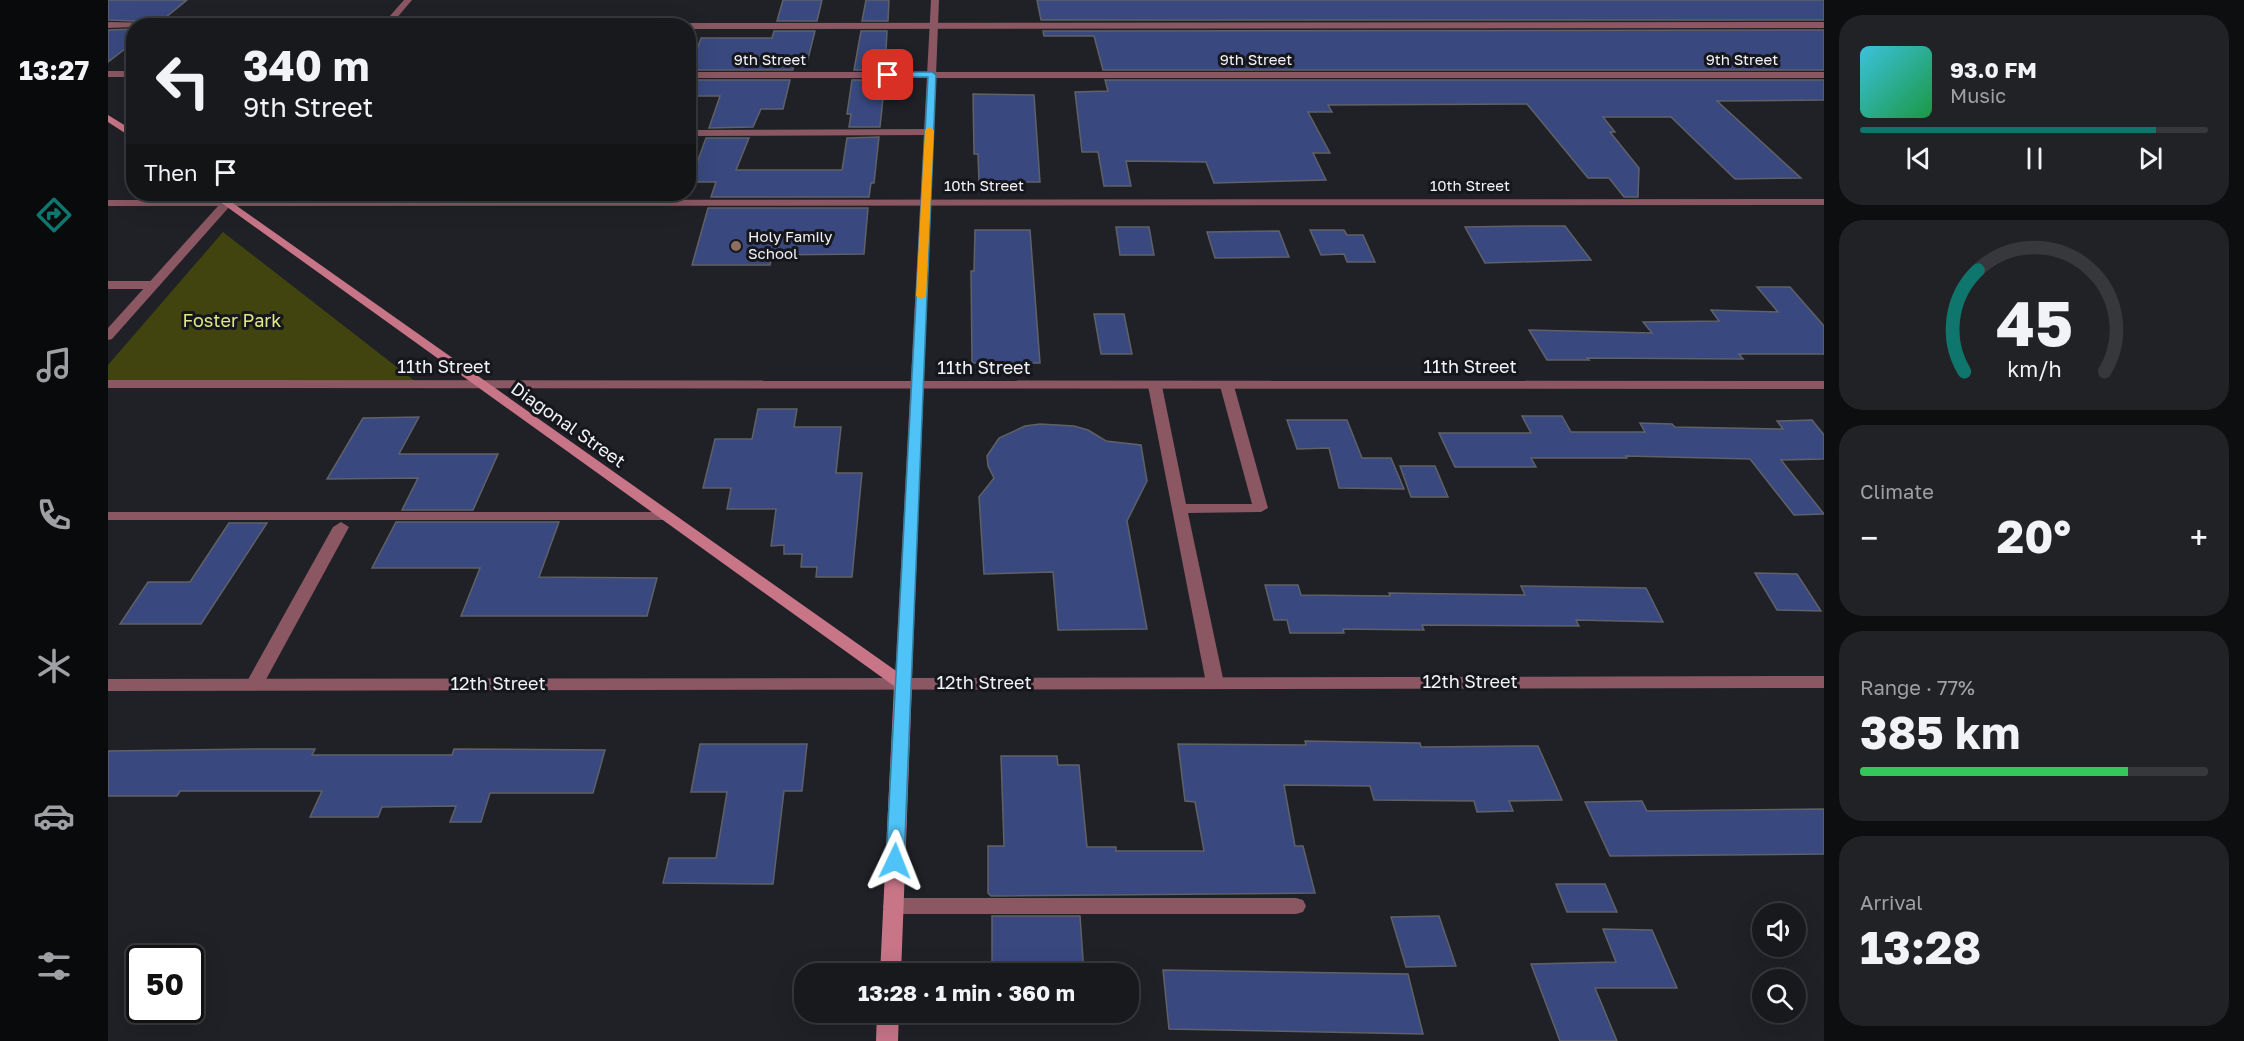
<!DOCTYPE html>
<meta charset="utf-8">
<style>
:root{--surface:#17191c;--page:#202225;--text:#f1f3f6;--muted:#9ea0a3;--line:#36383b;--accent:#0f766e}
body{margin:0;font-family:"Golos Text",sans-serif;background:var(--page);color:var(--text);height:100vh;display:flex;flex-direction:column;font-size:22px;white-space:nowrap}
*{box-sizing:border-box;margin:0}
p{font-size:20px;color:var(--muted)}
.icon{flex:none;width:33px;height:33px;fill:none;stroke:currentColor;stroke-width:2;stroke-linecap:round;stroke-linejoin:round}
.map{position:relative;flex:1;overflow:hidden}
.drawer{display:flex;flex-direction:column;gap:15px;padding:15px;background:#0d0e0f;width:420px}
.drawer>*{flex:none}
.banner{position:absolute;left:18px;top:18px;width:570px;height:183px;border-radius:24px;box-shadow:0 6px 24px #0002,0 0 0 2px var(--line);background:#17191c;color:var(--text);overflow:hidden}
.fabs{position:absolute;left:1644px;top:903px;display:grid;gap:12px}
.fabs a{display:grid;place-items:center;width:54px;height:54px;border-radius:50%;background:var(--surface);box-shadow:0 6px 24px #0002,0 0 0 2px var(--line);font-size:30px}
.speed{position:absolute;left:18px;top:945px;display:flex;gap:12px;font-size:30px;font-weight:700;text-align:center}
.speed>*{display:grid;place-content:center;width:78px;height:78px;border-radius:50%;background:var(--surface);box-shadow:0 6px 24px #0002,0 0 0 2px var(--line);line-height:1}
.speed .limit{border:3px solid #111;border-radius:9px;background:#fff;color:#111}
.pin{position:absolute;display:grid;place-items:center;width:51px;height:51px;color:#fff;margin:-26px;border-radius:12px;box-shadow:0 3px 9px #0006}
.me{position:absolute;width:66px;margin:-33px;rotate:2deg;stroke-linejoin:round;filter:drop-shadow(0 0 4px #0008)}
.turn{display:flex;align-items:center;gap:21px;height:126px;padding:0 18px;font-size:27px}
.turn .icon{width:78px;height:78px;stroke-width:2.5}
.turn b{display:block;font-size:42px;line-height:51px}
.then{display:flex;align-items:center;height:57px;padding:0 18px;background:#0003;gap:12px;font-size:22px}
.big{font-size:45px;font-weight:700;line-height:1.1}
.drawer .card{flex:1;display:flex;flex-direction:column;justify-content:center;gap:9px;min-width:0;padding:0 21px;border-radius:24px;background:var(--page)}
.drawer .dial{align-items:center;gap:0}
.dial svg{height:156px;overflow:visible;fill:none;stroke:var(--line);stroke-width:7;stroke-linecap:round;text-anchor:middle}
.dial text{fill:var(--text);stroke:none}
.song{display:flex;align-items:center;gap:18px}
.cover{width:72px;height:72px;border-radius:9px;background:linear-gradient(135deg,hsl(190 70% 55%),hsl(140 70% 35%))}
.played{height:6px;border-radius:3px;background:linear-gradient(90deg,var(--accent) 85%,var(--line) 85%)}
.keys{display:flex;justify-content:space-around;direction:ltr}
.heat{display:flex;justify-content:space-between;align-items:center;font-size:33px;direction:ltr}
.charge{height:9px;border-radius:4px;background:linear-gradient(90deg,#34c759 77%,var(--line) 0)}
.trip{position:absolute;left:686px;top:963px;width:345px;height:60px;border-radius:24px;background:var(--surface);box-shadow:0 6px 24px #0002,0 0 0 2px var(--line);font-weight:700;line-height:60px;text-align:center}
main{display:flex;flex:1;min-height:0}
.tab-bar{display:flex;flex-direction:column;width:108px;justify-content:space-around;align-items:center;background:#090a0b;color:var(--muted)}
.tab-bar .icon{width:42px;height:42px}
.tab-bar .selected{color:var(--accent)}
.tab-bar b{font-size:27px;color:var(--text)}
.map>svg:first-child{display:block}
</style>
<main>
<nav class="tab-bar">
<b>13:27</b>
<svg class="icon selected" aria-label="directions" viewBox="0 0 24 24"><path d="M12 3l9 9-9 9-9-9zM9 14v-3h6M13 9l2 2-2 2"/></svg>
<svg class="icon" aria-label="music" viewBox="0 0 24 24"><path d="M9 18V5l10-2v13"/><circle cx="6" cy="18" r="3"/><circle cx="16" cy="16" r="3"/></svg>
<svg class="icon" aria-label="phone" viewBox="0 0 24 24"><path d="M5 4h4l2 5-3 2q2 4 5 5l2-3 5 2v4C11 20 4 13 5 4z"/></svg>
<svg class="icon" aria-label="climate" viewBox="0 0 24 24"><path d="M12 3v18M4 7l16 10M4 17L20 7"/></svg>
<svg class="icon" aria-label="car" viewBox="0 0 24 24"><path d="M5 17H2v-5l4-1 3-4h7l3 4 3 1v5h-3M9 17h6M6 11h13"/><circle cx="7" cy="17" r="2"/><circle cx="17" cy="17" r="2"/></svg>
<svg class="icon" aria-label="filters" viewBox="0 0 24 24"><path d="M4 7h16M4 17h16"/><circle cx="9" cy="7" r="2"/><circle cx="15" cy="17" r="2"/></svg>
</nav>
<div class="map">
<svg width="1716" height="1041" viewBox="0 0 1716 1041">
<rect width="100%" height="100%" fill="#1f2126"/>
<path fill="#41440e" d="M 115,232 L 312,385 L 0,384 L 0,365 Z"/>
<g fill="#394980" stroke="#5f6167" stroke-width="1.5">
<path d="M 0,0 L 79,0 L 52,22 L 0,20 Z"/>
<path d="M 675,0 L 714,0 L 709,21 L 669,21 Z"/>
<path d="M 758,0 L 781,0 L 780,21 L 754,21 Z"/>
<path d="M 929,0 L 1716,0 L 1716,20 L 933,20 Z"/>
<path d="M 26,29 L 26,42 L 0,62 L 0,30 Z"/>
<path d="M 1716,30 L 1716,70 L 995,70 L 986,36 L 936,36 L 935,31 Z"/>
<path d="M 666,31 L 707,31 L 700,59 L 687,59 L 685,70 L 582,70 L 593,38 L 664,38 Z"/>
<path d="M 753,31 L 779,31 L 777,70 L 746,70 Z"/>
<path d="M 580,80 L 682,80 L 675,109 L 653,109 L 645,127 L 601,128 L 612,96 L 580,96 Z"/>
<path d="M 744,80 L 777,80 L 772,127 L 741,127 L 743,114 L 739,114 Z"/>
<path d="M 997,80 L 1716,80 L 1716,100 L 1609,101 L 1693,178 L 1627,179 L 1563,117 L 1495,117 L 1507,132 L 1502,132 L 1531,168 L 1530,197 L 1516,197 L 1501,178 L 1480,178 L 1419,104 L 1220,105 L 1224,112 L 1200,112 L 1222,153 L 1205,153 L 1218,180 L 1106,183 L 1098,162 L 1018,161 L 1023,186 L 996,186 L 990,152 L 974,152 L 967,92 L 1000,91 Z"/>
<path d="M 865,94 L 926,95 L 932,182 L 871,182 L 870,154 L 866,154 Z"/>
<path d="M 771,137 L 766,183 L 763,183 L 761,197 L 603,197 L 608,182 L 582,182 L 598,138 L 641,138 L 628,170 L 734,170 L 739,138 Z"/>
<path d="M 600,208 L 760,208 L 756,254 L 664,255 L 662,265 L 584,265 Z"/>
<path d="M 1421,226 L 1457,226 L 1483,260 L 1377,263 L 1357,227 Z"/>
<path d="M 1008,227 L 1041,227 L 1046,255 L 1012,255 Z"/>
<path d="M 867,230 L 922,230 L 932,363 L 864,363 L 863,271 L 866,271 Z"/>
<path d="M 1202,230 L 1236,230 L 1239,235 L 1255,235 L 1267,262 L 1239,262 L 1236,254 L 1213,255 Z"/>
<path d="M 1171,231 L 1181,257 L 1107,258 L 1099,232 Z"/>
<path d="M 1649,287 L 1682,287 L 1716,326 L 1716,354 L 1631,354 L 1635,359 L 1479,358 L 1481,360 L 1439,360 L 1421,330 L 1544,333 L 1535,322 L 1611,321 L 1603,310 L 1670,312 Z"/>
<path d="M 986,314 L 1016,314 L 1024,354 L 993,354 Z"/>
<path d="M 650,409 L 689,409 L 686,427 L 733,427 L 728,473 L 754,473 L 744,577 L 708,577 L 709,567 L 693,567 L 694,554 L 676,554 L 676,545 L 663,546 L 668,509 L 619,509 L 623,488 L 595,488 L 607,439 L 644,439 Z"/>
<path d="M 1414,416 L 1454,416 L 1463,432 L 1537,432 L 1532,423 L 1564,424 L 1567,427 L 1675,429 L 1669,421 L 1704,420 L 1716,435 L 1716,459 L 1673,460 L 1716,514 L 1686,515 L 1642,459 L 1518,456 L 1519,458 L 1423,458 L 1428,467 L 1347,467 L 1331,433 L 1423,433 Z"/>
<path d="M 311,417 L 291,454 L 390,454 L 365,510 L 294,510 L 310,478 L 219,479 L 255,418 Z"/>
<path d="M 1179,420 L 1239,420 L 1254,458 L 1283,458 L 1296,489 L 1231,488 L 1221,448 L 1189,449 Z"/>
<path d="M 932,424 L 966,426 L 980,430 L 998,441 L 1033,445 L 1039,481 L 1019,521 L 1039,629 L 950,630 L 945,572 L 876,574 L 871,497 L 886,478 L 880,466 L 879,456 L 891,438 L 917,426 Z"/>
<path d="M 1292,466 L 1327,466 L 1340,497 L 1303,497 Z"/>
<path d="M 288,522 L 451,522 L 431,577 L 549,578 L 539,616 L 353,616 L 372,568 L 264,568 Z"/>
<path d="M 121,523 L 159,523 L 93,624 L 12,624 L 40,582 L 82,582 Z"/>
<path d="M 1647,573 L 1689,574 L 1713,611 L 1669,610 Z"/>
<path d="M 1157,585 L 1190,585 L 1193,595 L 1282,596 L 1281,593 L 1417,595 L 1413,586 L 1538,588 L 1555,622 L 1468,620 L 1471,626 L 1314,625 L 1316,630 L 1235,629 L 1236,633 L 1182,633 L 1179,620 L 1166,620 Z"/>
<path d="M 1197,741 L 1312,743 L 1313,747 L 1430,746 L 1454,800 L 1401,801 L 1405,811 L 1369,812 L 1366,801 L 1266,800 L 1262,786 L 1176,785 L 1187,846 L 1195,846 L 1207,893 L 883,896 L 880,893 L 880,846 L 896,846 L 893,756 L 949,756 L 950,765 L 971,765 L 979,847 L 1008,847 L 1008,851 L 1096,851 L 1087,802 L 1077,801 L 1070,744 L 1198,745 Z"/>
<path d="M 592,744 L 699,744 L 694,791 L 676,791 L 665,884 L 555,883 L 561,858 L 608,858 L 619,792 L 583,792 Z"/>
<path d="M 144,749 L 207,749 L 204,755 L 344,755 L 346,749 L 497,750 L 485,793 L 382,793 L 373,822 L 342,822 L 348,806 L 274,807 L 270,817 L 202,817 L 214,791 L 72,791 L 69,796 L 0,796 L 0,751 Z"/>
<path d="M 1534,801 L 1539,811 L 1716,809 L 1716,854 L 1502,856 L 1477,802 Z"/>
<path d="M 1448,884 L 1497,884 L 1509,912 L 1459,912 Z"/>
<path d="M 884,916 L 972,916 L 976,974 L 884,974 Z"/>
<path d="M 1331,916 L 1348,966 L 1298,967 L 1283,917 Z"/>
<path d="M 1495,929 L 1544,930 L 1569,988 L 1487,988 L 1509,1041 L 1452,1041 L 1423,964 L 1508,962 Z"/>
<path d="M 1055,970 L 1300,974 L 1315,1034 L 1061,1029 Z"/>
</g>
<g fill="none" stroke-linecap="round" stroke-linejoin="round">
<g fill="#8a5762" fill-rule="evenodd">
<path d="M 0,22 L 50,23 L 54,26 L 0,28 Z"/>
<path d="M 1716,22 L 1716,28 L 580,29 L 580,26 L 576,26 L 580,23 Z"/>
<path d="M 580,130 L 821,129 L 826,132 L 821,135 L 580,136 Z"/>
<path d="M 0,281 L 46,281 L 52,285 L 46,289 L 0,289 Z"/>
<path d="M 1047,382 L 1054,386 L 1078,504 L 1144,504 L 1112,386 L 1119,382 L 1126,386 L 1160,508 L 1153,512 L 1080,513 L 1116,683 L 1113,687 L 1101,687 L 1098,683 L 1040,386 Z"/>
<path d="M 0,512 L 558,512 L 565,516 L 558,520 L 0,520 Z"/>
<path d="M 233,522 L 241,527 L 155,685 L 152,689 L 140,689 L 137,685 L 225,527 Z"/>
<path d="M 785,898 L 1188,898 L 1195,900 L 1198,906 L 1195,912 L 1188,914 L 785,914 L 778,912 L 775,906 L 778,900 Z"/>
</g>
<g fill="#8a5762" fill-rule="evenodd">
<path d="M 296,0 L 304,0 L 282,26 L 273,26 Z"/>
<rect x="0" y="71" width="26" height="6"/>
<rect x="580" y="72" width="1136" height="6"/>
<path d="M 123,195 L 127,196 L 127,200 L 1716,199 L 1716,205 L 122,206 L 4,339 L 0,340 L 0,328 L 110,206 L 0,206 L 0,200 L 116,200 Z"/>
<path d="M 0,380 L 1716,381 L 1716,389 L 0,388 Z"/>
</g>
<path fill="#8a5762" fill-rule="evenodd" d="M 823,0 L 831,0 L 804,678 L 1716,676 L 1716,688 L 0,691 L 0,679 L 787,678 Z"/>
<g fill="#c77587" fill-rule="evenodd">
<path d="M 0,115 L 26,131 L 26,139 L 0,122 Z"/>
<path d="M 101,194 L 112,194 L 801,680 L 804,684 L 793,974 L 772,974 L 786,686 Z"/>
<path d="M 769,1012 L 791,1012 L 790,1041 L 768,1041 Z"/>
</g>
</g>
<path fill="#4fc3f7" stroke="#337fa1" stroke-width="1.5" d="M 824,72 L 828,75 L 796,861 L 793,866 L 781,866 L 778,861 L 820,77 L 780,77 L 775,75 L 780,72 Z"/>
<path fill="#f59e0b" d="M 821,127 L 826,130 L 818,296 L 813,299 L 808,296 L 817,130 Z"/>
<circle fill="#8d6e63" stroke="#16171c" stroke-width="2" cx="628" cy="246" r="6"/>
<g text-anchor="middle" stroke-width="6" stroke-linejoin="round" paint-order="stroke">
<g font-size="15" fill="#f1f2f6" stroke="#16171c">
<text x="662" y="65">9th Street</text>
<text x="1148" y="65">9th Street</text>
<text x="1634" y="65">9th Street</text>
<text x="876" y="191">10th Street</text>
<text x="1362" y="191">10th Street</text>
</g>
<g font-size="15" fill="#f1f2f6" stroke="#16171c" text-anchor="start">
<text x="640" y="242">Holy Family<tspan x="640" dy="17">School</tspan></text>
</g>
<g font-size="18" fill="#e0e784" stroke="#16171c">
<text x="124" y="327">Foster Park</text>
</g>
<g font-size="18" fill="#f1f2f6" stroke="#16171c">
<text x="336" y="373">11th Street</text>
<text x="1362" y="373">11th Street</text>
<text x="876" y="374">11th Street</text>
<text transform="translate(460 425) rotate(35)" y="6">Diagonal Street</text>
<text x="1362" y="688">12th Street</text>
<text x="876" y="689">12th Street</text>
<text x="390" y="690">12th Street</text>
</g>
</g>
</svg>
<div class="fabs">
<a><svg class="icon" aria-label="sound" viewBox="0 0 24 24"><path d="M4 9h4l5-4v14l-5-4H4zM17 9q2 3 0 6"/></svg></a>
<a><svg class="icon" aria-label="search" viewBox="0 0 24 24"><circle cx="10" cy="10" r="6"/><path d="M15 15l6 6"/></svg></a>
</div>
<div class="speed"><div class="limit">50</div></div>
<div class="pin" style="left:780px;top:75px;background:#d93025"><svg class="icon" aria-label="arrive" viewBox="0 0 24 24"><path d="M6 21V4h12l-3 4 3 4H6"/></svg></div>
<svg class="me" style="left:787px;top:861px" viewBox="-20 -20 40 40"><path d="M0-17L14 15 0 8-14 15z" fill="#4fc3f7" stroke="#fff" stroke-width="4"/></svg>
<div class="trip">13:28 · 1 min · 360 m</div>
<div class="banner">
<div class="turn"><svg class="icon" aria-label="left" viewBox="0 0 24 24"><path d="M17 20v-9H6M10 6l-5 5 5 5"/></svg><div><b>340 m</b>9th Street</div></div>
<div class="then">Then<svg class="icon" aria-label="arrive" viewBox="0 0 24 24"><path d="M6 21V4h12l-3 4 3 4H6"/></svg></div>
</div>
</div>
<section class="drawer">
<div class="card">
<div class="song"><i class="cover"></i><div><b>93.0 FM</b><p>Music</p></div></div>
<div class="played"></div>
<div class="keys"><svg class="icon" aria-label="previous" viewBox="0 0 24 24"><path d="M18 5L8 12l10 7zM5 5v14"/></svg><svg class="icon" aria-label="pause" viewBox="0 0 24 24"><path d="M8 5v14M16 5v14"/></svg><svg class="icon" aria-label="next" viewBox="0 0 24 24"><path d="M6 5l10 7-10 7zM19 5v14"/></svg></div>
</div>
<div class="card dial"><svg viewBox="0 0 100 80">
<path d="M14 69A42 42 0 1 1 86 69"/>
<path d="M14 69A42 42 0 0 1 21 17" stroke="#0f766e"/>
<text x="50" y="56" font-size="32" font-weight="700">45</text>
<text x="50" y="72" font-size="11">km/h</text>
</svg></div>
<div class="card"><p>Climate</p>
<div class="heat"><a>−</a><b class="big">20°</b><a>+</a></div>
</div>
<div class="card"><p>Range · 77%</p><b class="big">385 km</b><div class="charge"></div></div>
<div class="card"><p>Arrival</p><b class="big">13:28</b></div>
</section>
</main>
